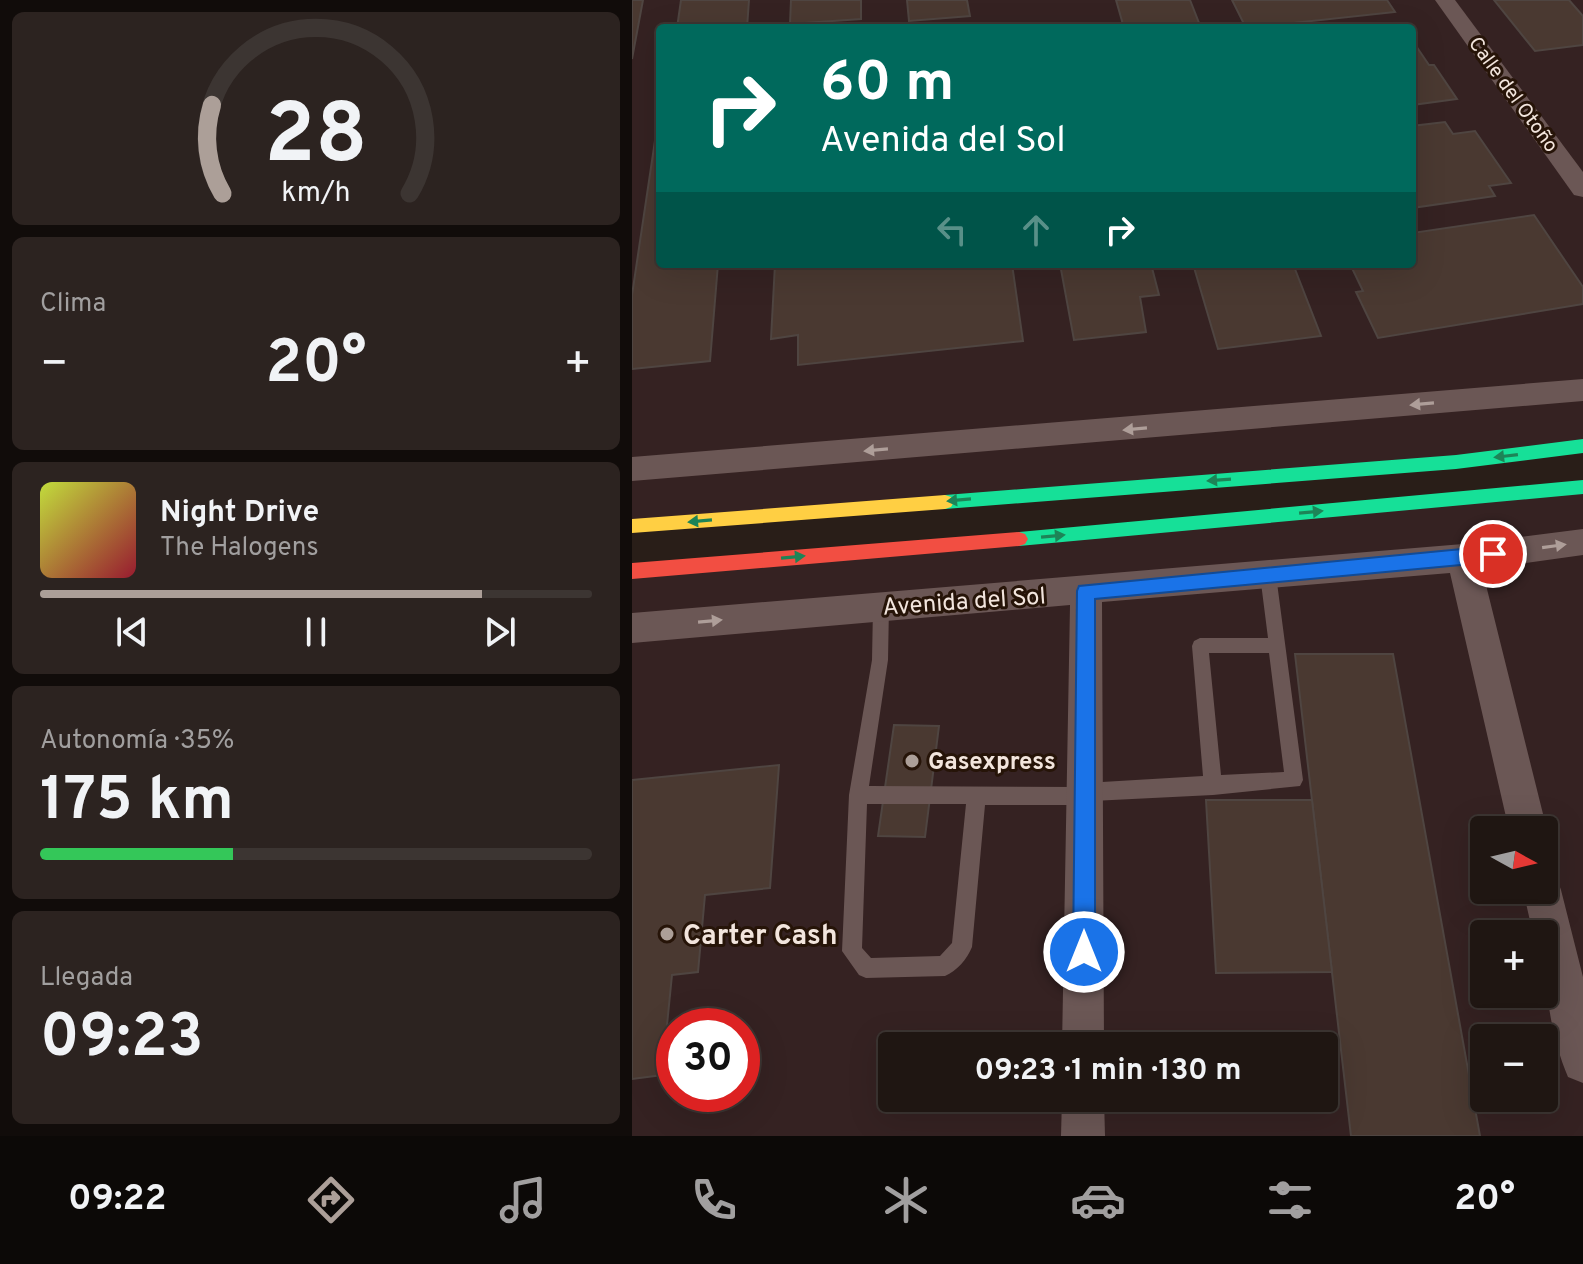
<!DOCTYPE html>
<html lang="es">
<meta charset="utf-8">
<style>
:root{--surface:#1f1612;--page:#2c2320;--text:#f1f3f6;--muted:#a19f9f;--line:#3c3532;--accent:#ac9f98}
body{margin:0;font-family:Overpass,sans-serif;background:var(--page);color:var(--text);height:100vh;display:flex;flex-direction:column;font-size:30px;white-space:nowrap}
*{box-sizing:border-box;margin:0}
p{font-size:26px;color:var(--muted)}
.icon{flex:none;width:44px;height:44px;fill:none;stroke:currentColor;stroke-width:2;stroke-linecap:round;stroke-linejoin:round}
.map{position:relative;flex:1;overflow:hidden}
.side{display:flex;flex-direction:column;gap:12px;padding:12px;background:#110c0a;width:632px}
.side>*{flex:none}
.guide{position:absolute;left:24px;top:24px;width:760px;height:244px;border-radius:8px;box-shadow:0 8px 32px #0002,0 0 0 2px var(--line);background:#00695c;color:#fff;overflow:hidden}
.needle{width:52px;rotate:98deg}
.buttons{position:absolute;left:838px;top:816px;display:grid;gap:16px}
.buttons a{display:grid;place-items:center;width:88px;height:88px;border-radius:8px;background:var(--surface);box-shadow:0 8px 32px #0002,0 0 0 2px var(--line);font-size:40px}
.speed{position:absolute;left:24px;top:1008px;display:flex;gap:16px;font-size:40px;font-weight:700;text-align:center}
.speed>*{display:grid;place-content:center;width:104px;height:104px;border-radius:50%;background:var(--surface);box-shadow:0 8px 32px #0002,0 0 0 2px var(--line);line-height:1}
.speed .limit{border:12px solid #d22;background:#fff;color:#111}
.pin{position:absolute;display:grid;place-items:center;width:68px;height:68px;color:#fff;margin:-34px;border:4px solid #fff;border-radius:50%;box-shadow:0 2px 8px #0007}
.me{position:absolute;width:88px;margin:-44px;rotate:0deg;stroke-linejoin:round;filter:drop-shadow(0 0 6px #0008)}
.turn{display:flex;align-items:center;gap:28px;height:168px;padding:0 32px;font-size:36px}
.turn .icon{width:104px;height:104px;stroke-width:2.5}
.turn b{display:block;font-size:56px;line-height:68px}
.lanes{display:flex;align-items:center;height:76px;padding:0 32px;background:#0003;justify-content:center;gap:40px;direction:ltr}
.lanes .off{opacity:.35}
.big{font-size:60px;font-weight:700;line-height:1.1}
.side .widget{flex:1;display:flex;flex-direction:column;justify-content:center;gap:12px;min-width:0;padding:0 28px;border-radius:12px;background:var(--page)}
.side .dial{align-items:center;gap:0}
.dial svg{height:208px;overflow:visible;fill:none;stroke:var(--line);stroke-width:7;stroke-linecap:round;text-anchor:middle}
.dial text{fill:var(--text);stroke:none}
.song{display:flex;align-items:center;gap:24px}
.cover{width:96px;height:96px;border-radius:12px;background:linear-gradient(135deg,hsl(70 70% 55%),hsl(350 70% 35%))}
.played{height:8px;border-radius:4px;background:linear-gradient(90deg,var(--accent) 80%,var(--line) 80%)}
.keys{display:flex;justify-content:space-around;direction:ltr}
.heat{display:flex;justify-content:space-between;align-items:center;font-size:44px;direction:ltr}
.charge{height:12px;border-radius:6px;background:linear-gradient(90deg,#34c759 35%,var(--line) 0)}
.trip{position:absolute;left:246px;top:1032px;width:460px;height:80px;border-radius:8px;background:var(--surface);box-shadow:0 8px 32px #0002,0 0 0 2px var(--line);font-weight:700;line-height:80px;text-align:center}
.tab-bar{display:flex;height:128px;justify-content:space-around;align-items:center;background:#0c0907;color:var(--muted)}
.tab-bar .icon{width:56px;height:56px}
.tab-bar .on{color:var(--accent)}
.tab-bar b{font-size:36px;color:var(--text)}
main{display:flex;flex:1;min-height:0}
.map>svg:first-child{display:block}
</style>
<main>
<section class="side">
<div class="widget dial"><svg viewBox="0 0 100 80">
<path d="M14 69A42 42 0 1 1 86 69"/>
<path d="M14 69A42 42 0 0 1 10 35" stroke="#ac9f98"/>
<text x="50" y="56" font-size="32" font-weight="700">28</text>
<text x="50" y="72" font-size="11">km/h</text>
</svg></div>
<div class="widget"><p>Clima</p>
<div class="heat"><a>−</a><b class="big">20°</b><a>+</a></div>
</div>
<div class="widget">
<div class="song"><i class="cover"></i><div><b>Night Drive</b><p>The Halogens</p></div></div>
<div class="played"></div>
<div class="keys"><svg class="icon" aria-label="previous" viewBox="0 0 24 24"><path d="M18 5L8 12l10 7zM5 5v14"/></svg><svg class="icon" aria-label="pause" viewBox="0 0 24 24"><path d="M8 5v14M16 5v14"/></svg><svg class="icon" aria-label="next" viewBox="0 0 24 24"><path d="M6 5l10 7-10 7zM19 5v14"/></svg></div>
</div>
<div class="widget"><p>Autonomía · 35%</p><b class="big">175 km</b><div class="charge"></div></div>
<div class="widget"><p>Llegada</p><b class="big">09:23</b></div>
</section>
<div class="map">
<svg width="951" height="1136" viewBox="0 0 951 1136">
<rect width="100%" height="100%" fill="#291e18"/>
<g fill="#352222" fill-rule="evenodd">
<path d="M 0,0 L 951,0 L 951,446 L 0,526 ZM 28,28 L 780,28 L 780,264 L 28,264 Z"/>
<path d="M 951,487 L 951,1136 L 0,1136 L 0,571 ZM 852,830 L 912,830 L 912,890 L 852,890 ZM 852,934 L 912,934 L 912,994 L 852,994 ZM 42,1026 L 110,1026 L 110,1094 L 42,1094 ZM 852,1038 L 912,1038 L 912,1098 L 852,1098 ZM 260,1046 L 692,1046 L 692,1098 L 260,1098 Z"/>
</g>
<g fill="#4a3931" stroke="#4f4541" stroke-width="2">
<path d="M 0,0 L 11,0 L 0,59 Z"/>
<path d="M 49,0 L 117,0 L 115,28 L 45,28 Z"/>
<path d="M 159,0 L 229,0 L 229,19 L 158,24 Z"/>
<path d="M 275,0 L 335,0 L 338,16 L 277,21 Z"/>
<path d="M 484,0 L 558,0 L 569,28 L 492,28 Z"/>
<path d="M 600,0 L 755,0 L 763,12 L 614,28 Z"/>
<path d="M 862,0 L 937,0 L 951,16 L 951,45 L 903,51 Z"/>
<path d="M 780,40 L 797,65 L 802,65 L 825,99 L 780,105 Z"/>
<path d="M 28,107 L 28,264 L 86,264 L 78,361 L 0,369 L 0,295 Z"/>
<path d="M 813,122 L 821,134 L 843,131 L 879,183 L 857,186 L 863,196 L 780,208 L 780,126 Z"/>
<path d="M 902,215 L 951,287 L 951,304 L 746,338 L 724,292 L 731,291 L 718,264 L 780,264 L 780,233 Z"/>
<path d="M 143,264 L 380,264 L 391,341 L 166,365 L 166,335 L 139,339 Z"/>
<path d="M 428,264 L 519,264 L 527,295 L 508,297 L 514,332 L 442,340 Z"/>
<path d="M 561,264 L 661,264 L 689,336 L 586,349 Z"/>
<path d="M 663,654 L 761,654 L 848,1136 L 719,1136 Z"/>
<path d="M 262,725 L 307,726 L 293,837 L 246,836 Z"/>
<path d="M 147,765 L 138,888 L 73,895 L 66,972 L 40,975 L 30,1075 L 0,1079 L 0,780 Z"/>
<path d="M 574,800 L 680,800 L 700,972 L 584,973 Z"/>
</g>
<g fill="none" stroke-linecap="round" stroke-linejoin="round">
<path fill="#6b5755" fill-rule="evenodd" d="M 636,568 L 642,570 L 644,575 L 671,780 L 668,786 L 581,795 L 460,801 L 453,805 L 353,805 L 340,947 C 335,959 325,971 313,976 L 234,978 L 227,975 L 210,951 L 217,795 L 240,660 L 241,607 L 243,602 L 249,600 L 255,602 L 257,607 L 256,660 L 237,786 L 446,787 L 453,783 L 571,776 L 560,646 L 562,641 L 568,638 L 636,638 L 628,575 L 630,570 ZM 577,653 L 637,653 L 652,772 L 589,775 ZM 235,804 L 334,804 L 320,943 L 308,956 L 239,958 L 230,948 Z"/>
<g fill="#6b5755" fill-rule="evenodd">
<path d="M 803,0 L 823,0 L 951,172 L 951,197 L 942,195 Z"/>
<path d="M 951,379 L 951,401 L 0,481 L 0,457 Z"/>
<path d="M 951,529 L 951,555 L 850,569 L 915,830 L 912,837 L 912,830 L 877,830 L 818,573 L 470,602 L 472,1046 L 430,1046 L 438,605 L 0,643 L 0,613 L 831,544 Z"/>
<path d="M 912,872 L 924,876 L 929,890 L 951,977 L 951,1083 L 936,1077 C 917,1032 912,982 912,934 L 901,934 L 891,890 L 912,890 Z"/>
<path d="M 430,1098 L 472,1098 L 473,1136 L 429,1136 Z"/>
</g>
<g fill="#16e098" fill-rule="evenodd">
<path d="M 951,439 L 951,453 L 824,469 L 313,509 L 307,507 L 304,502 L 307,497 L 313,495 L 824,455 Z"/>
<path d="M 951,480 L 951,494 L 387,546 L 381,544 L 378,539 L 381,534 L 387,532 Z"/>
</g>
<path fill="#ffcf43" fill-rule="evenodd" d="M 313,495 L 319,497 L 322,502 L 319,507 L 313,509 L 0,533 L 0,519 Z"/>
<path fill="#f24e42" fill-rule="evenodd" d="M 387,532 L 393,534 L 396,539 L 393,544 L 387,546 L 0,579 L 0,563 Z"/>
</g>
<defs><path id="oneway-solid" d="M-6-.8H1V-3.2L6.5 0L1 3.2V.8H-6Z" transform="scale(2)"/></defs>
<g fill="#ae9e99">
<use href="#oneway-solid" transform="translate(790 404) rotate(175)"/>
<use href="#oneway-solid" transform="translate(503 429) rotate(175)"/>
<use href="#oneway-solid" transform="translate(244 450) rotate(175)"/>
<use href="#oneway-solid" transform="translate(922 546) rotate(-8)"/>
<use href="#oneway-solid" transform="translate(78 621) rotate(-5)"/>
</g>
<g fill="#1d8457">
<use href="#oneway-solid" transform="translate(874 456) rotate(173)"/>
<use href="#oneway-solid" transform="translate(587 480) rotate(176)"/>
<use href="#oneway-solid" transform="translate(327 500) rotate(175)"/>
<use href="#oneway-solid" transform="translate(679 512) rotate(-5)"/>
<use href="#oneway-solid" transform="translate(68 521) rotate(175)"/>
<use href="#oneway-solid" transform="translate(421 536) rotate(-5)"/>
<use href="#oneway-solid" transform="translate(161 557) rotate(-5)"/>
</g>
<path fill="#1a73e8" stroke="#114b97" stroke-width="2" d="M 861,546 L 868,549 L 870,554 L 868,559 L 861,562 L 463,599 L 463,952 L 460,960 L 452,964 L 444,960 L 441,952 L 445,591 L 447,586 Z"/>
<g fill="#ac9f98" stroke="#261408" stroke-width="3">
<circle cx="280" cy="761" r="8"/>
<circle cx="35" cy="934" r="8"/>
</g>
<g text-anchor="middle" stroke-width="6" stroke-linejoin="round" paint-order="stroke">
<g font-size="20" fill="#f2e5dd" stroke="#261408">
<text transform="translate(882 94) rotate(54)" y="7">Calle del Otoño</text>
</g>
<g font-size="24" fill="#f2e5dd" stroke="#261408">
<text transform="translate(332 601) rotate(-4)" y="8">Avenida del Sol</text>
</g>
<g font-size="24" font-weight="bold" fill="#f2e5dd" stroke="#261408" text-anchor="start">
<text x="296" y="769">Gasexpress</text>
</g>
<g font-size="28" font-weight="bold" fill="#f2e5dd" stroke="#261408" text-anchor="start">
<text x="51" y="944">Carter Cash</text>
</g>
</g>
</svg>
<div class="buttons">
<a><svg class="needle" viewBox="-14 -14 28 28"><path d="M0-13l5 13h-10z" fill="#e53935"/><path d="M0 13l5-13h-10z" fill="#a19f9f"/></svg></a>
<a>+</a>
<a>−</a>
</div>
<div class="speed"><div class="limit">30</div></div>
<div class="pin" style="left:861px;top:554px;background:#d93025"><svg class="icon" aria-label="arrive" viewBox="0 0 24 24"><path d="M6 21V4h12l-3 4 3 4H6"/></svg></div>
<svg class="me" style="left:452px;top:952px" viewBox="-20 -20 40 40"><circle r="17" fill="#1a73e8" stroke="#fff" stroke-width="3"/><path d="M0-11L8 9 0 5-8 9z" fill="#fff"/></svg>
<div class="trip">09:23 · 1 min · 130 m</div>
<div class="guide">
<div class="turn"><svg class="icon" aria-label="right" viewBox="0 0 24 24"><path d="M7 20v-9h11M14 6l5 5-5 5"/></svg><div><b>60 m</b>Avenida del Sol</div></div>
<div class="lanes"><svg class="icon off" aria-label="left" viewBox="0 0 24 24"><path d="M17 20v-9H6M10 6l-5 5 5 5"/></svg><svg class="icon off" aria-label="ahead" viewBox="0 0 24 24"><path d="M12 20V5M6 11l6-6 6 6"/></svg><svg class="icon" aria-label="right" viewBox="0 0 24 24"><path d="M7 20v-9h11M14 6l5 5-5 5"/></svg></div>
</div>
</div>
</main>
<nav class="tab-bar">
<b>09:22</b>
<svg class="icon on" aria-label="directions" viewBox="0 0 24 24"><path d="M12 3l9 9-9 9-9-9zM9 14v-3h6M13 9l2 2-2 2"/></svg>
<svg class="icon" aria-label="music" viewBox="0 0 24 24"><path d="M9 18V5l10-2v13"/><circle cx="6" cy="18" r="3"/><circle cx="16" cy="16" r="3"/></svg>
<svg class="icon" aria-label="phone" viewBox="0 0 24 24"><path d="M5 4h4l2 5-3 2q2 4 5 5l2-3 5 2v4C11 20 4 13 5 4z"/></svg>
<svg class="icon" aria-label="climate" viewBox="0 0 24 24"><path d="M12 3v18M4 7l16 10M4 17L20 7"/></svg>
<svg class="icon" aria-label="car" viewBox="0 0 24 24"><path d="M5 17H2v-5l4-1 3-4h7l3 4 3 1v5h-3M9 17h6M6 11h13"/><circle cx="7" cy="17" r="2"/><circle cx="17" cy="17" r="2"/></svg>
<svg class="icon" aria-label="filters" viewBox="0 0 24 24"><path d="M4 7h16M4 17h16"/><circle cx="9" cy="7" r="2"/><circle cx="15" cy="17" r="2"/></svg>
<b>20°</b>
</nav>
